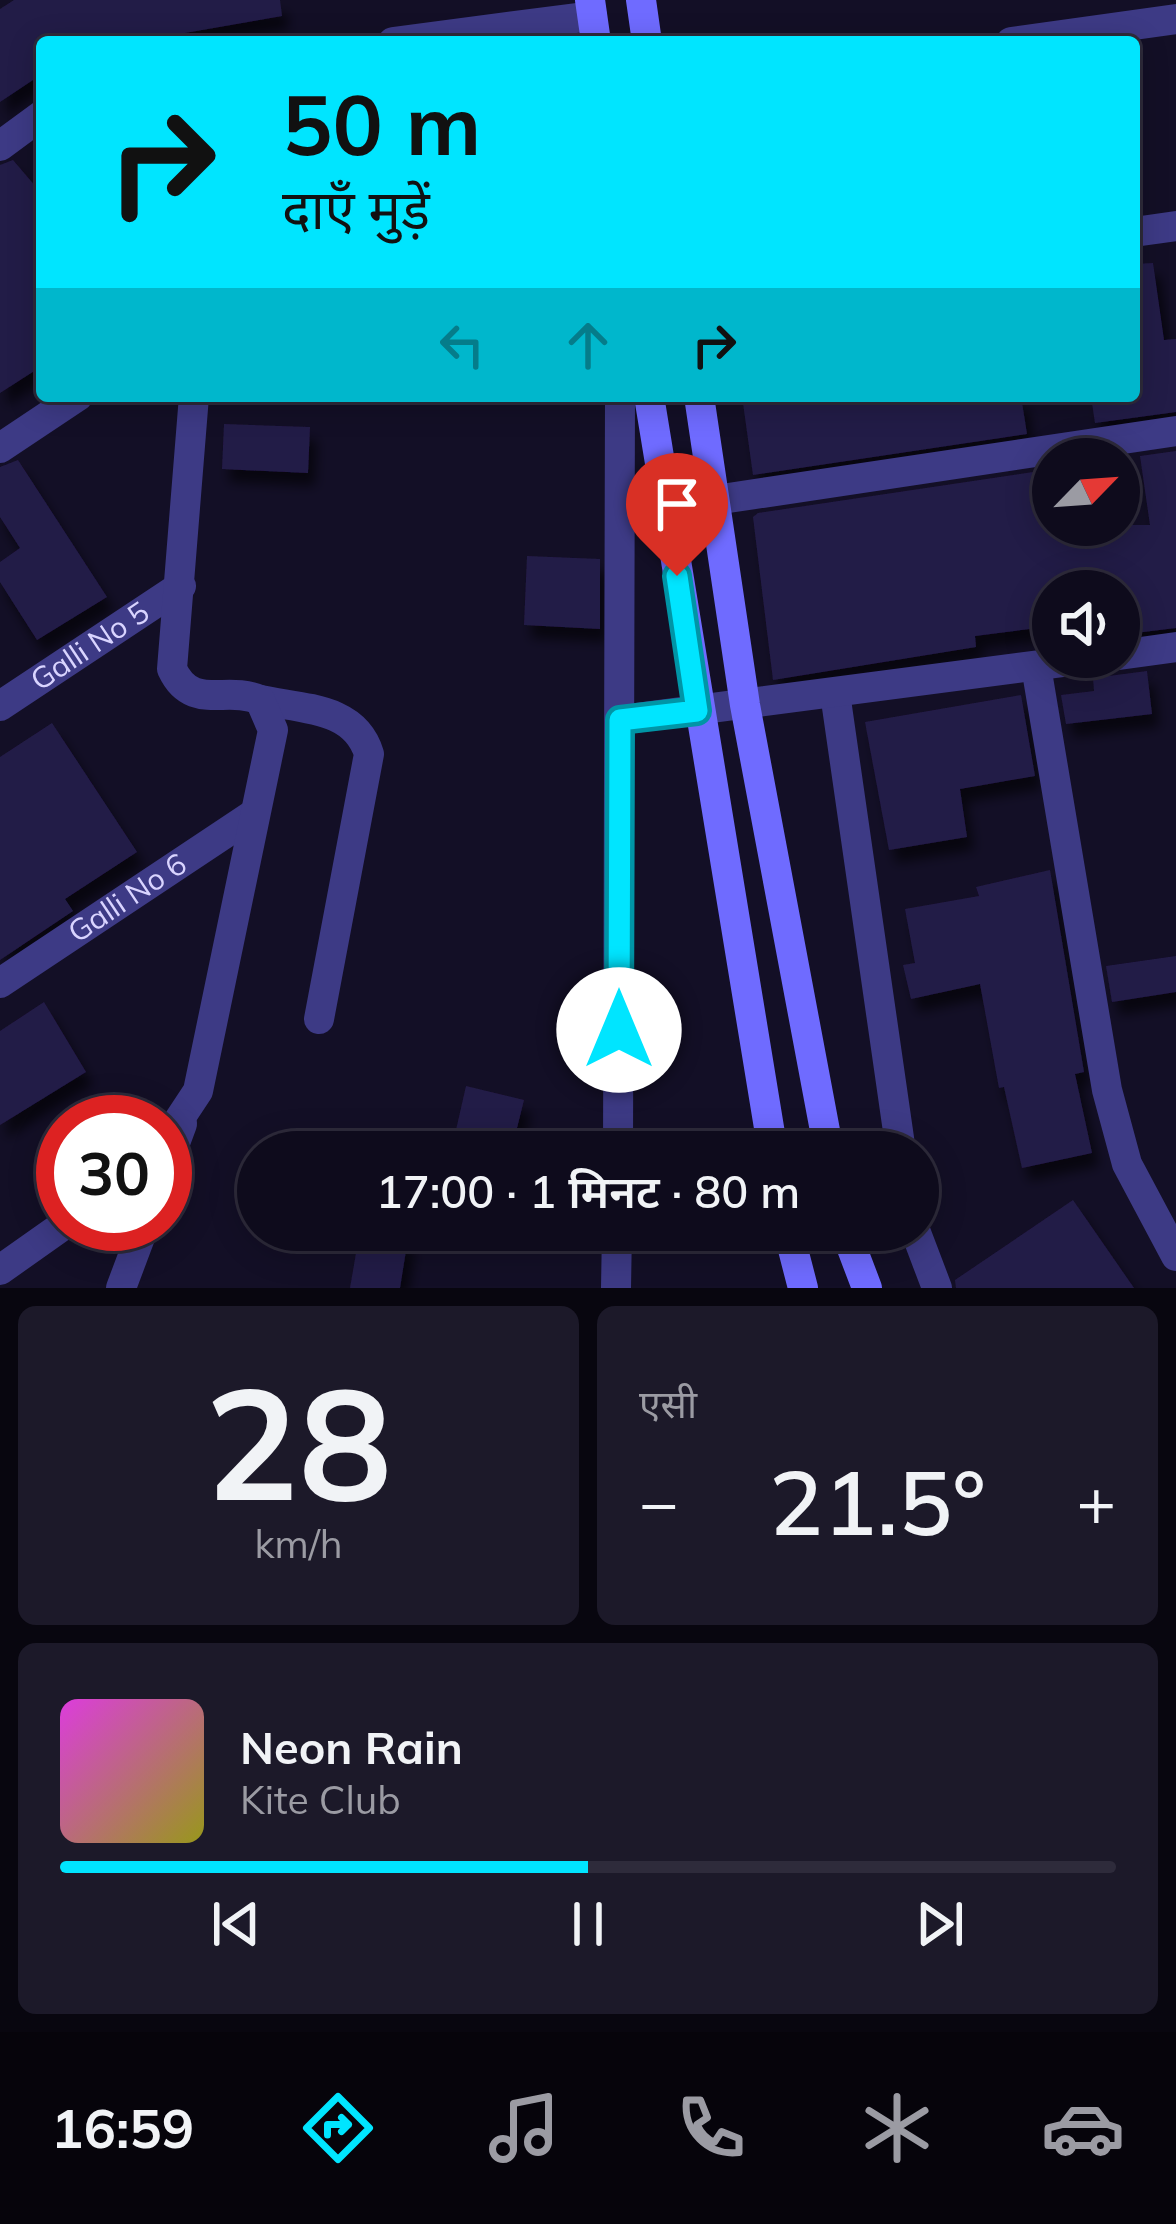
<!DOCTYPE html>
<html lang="hi">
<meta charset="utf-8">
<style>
:root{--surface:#0e0b1c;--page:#1c1929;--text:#f1f3f6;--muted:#9b9ba3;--line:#2e2b3b;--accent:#00e5ff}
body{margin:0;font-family:Mulish,"Noto Sans Devanagari",sans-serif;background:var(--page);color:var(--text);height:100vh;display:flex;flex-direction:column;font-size:45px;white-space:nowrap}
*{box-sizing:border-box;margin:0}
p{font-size:39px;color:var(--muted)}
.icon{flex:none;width:66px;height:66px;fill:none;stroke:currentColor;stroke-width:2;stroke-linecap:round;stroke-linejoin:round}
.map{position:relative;height:1288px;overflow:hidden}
.details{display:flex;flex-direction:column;gap:18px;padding:18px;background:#08060f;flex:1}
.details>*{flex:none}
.guide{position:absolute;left:36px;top:36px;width:1104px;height:366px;border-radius:12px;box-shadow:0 6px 30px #0003,0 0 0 3px var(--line);background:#00e5ff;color:#111;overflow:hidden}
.needle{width:78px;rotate:65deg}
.buttons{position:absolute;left:1032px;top:438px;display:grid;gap:24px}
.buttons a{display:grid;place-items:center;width:108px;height:108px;border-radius:50%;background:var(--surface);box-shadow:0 6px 30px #0003,0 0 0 3px var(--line);font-size:60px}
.speed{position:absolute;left:36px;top:1095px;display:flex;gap:24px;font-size:60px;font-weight:700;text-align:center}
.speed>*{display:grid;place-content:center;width:156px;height:156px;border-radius:50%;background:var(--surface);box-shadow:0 6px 30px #0003,0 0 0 3px var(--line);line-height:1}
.speed .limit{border:18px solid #d22;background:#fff;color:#111}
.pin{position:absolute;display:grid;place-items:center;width:102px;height:102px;color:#fff;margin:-123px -51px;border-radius:50% 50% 50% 0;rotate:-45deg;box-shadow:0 0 12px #0007}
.pin .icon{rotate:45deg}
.me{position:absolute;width:132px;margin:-66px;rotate:0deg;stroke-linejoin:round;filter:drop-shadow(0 0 9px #0008)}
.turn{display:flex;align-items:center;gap:42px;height:252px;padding:0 48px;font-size:54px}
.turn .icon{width:156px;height:156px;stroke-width:2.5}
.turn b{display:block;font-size:84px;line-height:102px}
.lanes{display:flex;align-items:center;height:114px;padding:0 48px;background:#0003;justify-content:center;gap:60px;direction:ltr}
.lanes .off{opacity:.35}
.big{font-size:90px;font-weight:600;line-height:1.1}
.details .widget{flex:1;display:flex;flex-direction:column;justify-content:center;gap:18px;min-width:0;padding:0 42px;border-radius:18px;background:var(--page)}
.details .dial{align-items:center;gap:0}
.dial b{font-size:156px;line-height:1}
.song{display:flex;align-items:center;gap:36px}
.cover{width:144px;height:144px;border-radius:18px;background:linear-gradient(135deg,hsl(300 70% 55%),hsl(60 70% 35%))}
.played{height:12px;border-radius:6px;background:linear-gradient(90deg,var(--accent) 50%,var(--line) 50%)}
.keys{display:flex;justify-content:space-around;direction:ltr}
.heat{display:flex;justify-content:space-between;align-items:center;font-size:66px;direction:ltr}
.details .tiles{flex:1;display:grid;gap:18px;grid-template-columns:1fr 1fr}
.widget:last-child{grid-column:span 2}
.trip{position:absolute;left:237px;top:1131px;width:702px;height:120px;border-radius:60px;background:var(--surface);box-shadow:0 6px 30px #0003,0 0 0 3px var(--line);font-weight:600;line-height:120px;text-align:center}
.tabs{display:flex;height:192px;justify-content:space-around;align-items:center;background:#06040b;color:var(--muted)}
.tabs .icon{width:84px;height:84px}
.tabs .current{color:var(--accent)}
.tabs b{font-size:54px;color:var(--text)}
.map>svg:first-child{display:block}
</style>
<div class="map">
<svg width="1176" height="1288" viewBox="0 0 1176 1288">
<defs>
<filter id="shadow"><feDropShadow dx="7" dy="13" stdDeviation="6" flood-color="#0009"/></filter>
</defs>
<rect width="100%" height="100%" fill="#130f26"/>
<g fill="#241b47" filter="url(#shadow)">
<path d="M 14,0 L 280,0 L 282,16 L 162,37 L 163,42 L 42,42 L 42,74 L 0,102 L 0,9 Z"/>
<path d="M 13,160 L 42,194 L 42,366 L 0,393 L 0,165 Z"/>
<path d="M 1153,263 L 1164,340 L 1176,339 L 1176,412 L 1095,423 L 1091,396 L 1134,396 L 1134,264 Z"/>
<path d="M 797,396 L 1021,396 L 1027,434 L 753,475 L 743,403 Z"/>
<path d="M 224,424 L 310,427 L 308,473 L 222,469 Z"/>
<path d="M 1176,451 L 1176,628 L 1119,635 L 1119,591 L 1053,591 L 1053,626 L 975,636 L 976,647 L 773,680 L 753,517 L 758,513 L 1053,469 L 1053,525 L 1150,525 L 1140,456 Z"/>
<path d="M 18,460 L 107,597 L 37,640 L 0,582 L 0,562 L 20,548 L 0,517 L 0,467 Z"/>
<path d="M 527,556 L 600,559 L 600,629 L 524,625 Z"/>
<path d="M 1147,671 L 1152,714 L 1066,724 L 1061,695 L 1094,691 L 1093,678 Z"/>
<path d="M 1021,695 L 1035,776 L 960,789 L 967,837 L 889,850 L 865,722 Z"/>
<path d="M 52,723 L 137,852 L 65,899 L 73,911 L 0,960 L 0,757 Z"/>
<path d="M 1050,870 L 1084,1072 L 1075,1074 L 1092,1153 L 1022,1168 L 1004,1087 L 999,1088 L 980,984 L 911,999 L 903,965 L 915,963 L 905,909 L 979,896 L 976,887 Z"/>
<path d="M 1176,956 L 1176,992 L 1112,1002 L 1106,966 Z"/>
<path d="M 44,1002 L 86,1072 L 0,1125 L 0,1031 Z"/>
<path d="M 466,1086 L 524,1100 L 511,1152 L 451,1152 Z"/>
<path d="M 1073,1200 L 1134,1288 L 956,1288 L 955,1280 Z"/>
<path d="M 360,1230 L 408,1238 L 400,1288 L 350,1288 Z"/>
</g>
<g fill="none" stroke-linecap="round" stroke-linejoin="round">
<g stroke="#3d3a85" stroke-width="30">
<path d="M 393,42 L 592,16"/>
<path d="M 1011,42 L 1176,19"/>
<path d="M 0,146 L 42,115"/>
<path d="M 1134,232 L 1176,226"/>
<path d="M 0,448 L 78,396"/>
<path d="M 715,500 L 1176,431"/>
<path d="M 1119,655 L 1176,647"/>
<path d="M 1036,666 L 1107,1090 L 1127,1164 L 1176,1256"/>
<path d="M 835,693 L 901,1152"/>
<path d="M 260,700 C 303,709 355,707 369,754 L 319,1019"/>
<path id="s1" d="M 0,706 L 181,586"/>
<path d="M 620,720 L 1102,657"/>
<path id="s2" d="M 0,983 L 254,814"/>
<path d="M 165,1141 L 198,1091 L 273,730 L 260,700 C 226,685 192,712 172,669 L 194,396"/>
<path d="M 618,1152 L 620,396"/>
<path d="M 165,1170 L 182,1124"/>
<path d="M 915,1230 L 937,1288"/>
<path d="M 0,1270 L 65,1224"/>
<path d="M 121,1288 L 145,1224"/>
<path d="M 616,1288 L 617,1230"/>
</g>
<g stroke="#6f6bff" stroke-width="30">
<path d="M 590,0 L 596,42"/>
<path d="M 641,0 L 647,42"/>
<path d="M 649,396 L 773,1152"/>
<path d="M 699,396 L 745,705 L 829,1152"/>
<path d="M 788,1230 L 803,1288"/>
<path d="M 845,1230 L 867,1288"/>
</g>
</g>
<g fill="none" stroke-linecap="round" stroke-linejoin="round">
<g stroke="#0095a6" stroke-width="30">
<path id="route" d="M 619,1030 L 620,720 L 697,711 L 677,576"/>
</g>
<use href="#route" stroke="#00e5ff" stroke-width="21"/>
</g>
<g text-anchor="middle" stroke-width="12" stroke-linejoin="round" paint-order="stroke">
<g font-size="30" fill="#d9d4ff" stroke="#130f26">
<text dy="10" stroke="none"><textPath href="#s1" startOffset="108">Galli No 5</textPath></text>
<text dy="10" stroke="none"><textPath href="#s2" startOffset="153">Galli No 6</textPath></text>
</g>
</g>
</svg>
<div class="buttons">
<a><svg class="needle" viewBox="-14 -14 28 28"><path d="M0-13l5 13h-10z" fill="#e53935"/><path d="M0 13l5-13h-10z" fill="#9b9ba3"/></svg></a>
<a><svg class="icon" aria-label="sound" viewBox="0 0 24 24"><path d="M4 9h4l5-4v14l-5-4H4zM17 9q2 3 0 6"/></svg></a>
</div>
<div class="speed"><div class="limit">30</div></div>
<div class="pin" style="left:677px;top:576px;background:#d93025"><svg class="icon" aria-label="arrive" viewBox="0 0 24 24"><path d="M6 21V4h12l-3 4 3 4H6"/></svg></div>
<svg class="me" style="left:619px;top:1030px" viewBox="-20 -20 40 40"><circle r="19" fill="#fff"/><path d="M0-13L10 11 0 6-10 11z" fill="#00e5ff"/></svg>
<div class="trip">17:00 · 1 मिनट · 80 m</div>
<div class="guide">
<div class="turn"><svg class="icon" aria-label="right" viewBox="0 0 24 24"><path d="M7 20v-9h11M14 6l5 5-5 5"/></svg><div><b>50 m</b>दाएँ मुड़ें</div></div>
<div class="lanes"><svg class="icon off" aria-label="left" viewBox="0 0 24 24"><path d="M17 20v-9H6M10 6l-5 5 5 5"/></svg><svg class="icon off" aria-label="ahead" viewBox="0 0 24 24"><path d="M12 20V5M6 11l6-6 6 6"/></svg><svg class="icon" aria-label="right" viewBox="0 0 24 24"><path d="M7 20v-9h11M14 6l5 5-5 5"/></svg></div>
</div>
</div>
<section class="details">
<div class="tiles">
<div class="widget dial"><b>28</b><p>km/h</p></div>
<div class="widget"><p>एसी</p>
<div class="heat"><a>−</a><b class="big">21.5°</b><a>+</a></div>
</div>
<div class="widget">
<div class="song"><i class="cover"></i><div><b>Neon Rain</b><p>Kite Club</p></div></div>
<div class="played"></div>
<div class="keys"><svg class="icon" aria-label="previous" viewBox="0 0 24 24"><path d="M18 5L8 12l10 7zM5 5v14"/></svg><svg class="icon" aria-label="pause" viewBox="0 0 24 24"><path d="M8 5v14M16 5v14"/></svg><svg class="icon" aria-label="next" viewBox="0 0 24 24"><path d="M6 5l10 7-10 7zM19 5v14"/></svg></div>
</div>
</div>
</section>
<nav class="tabs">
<b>16:59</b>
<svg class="icon current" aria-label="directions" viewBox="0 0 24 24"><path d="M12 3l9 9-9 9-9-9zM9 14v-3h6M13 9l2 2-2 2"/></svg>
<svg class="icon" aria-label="music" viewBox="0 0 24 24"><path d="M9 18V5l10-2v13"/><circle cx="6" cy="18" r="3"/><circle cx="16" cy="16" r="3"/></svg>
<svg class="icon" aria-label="phone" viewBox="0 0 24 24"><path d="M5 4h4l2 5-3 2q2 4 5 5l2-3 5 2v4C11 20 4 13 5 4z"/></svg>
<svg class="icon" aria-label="climate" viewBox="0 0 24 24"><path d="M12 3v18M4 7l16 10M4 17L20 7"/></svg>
<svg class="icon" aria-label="car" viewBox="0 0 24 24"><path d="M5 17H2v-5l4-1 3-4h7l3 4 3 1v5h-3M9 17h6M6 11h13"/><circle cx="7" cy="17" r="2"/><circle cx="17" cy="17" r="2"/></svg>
</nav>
